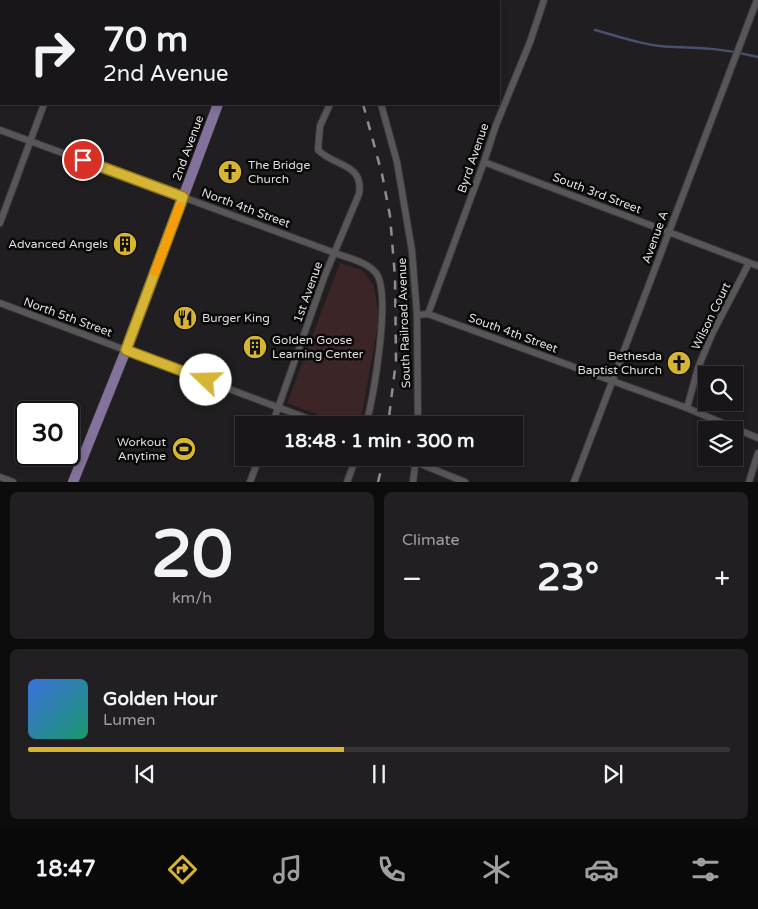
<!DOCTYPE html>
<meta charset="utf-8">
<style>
:root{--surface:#181618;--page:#211f21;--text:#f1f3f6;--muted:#9f9fa2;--line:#363537;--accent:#d6b534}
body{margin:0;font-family:"Varela Round",sans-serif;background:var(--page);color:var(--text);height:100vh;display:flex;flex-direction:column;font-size:19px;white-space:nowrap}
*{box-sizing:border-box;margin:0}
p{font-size:16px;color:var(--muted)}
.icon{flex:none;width:28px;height:28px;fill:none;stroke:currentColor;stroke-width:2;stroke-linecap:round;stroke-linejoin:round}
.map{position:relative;height:482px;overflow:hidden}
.details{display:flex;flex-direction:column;gap:10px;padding:10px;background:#0d0c0d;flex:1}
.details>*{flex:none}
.hud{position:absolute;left:0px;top:0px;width:500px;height:105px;box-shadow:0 2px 8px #0003,0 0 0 1px var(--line);background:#181618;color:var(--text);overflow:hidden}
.buttons{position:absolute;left:698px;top:366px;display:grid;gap:10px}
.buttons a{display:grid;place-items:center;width:45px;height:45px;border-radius:0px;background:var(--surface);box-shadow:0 2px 8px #0003,0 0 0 1px var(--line);font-size:25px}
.speed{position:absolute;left:15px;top:401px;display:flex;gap:10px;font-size:25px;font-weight:700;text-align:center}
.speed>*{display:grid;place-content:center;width:65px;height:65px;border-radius:50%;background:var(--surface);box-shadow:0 2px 8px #0003,0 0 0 1px var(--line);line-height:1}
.speed .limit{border:2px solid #111;border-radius:8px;background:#fff;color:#111}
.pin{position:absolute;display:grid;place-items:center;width:42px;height:42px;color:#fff;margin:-21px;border:2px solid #fff;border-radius:50%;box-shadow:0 1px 5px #0007}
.me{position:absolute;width:55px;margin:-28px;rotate:291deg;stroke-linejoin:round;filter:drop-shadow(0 0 4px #0008)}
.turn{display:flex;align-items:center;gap:18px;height:105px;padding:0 20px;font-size:22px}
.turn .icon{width:65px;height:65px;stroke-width:2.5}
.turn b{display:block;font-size:35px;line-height:42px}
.big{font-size:38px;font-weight:700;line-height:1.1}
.details .tile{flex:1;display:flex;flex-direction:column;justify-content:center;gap:8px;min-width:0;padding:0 18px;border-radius:8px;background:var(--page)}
.details .dial{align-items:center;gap:0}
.dial b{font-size:65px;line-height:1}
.song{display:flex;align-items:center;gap:15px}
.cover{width:60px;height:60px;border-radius:8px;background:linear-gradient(135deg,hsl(220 70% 55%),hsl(160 70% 35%))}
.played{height:5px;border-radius:2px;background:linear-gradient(90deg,var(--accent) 45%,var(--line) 45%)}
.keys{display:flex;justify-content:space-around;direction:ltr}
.heat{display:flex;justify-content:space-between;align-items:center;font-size:28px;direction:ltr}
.details .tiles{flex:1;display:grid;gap:10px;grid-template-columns:1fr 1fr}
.tile:last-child{grid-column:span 2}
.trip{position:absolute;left:235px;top:416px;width:288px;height:50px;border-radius:0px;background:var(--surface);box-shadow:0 2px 8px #0003,0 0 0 1px var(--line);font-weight:700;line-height:50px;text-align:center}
.tab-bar{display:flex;height:80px;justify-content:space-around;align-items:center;background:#0a090a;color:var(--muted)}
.tab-bar .icon{width:35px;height:35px}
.tab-bar .selected{color:var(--accent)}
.tab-bar b{font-size:22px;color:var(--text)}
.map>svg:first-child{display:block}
</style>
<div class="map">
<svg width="758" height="482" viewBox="0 0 758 482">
<rect width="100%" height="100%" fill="#201e20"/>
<path fill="#3b2526" d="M 340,263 L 362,270 L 374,286 L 379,318 L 360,425 L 345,425 L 287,403 Z"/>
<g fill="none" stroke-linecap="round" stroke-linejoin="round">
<path stroke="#494f6e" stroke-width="2.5" d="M 595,30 C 621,37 648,47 675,47 C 705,48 728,49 758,57"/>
<g stroke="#3d3b3d" stroke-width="8">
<g id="minor">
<path d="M 119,0 L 122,1"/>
<path d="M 353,0 L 353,1"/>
<path d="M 81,1 L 82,0"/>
<path d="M 381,104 L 397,162 L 412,251 L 417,315 L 418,425"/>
<path d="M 0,130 L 335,253 C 348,258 367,262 376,273 C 392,294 373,398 366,425"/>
<path d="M 484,162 L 758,266"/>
<path d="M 0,223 L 44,104"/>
<path d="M 0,303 L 325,425"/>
<path d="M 428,314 L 484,162 L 496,125 L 530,42 L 544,0"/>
<path d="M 417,315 L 428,314 L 687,408 L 758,438"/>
<path d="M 687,408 L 698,368 L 712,334 L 749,263"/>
<path d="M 272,425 L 325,275 L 359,194 C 364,163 335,167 318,150 L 320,126 L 330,104"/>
<path d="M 406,458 L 465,482"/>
<path d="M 0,477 L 13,482"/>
<path d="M 250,482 L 259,458"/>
<path d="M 347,482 L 356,458"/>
<path d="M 413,482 L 416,459"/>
<path d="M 574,482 L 757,0"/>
<path d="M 749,482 L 758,453"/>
</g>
</g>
<g stroke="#3d3b3d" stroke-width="11">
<g id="primary">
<path d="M 255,1 L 256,0"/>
<path d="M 73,482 L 126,350 L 218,104"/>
</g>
</g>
<use href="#minor" stroke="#585658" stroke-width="6"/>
<use href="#primary" stroke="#83729c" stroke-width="10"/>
<g stroke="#8f8d8f" stroke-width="2.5" stroke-dasharray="9 9" stroke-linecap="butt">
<path d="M 335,0 L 335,1"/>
<path d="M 363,104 L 382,174 L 390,216 L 395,277 L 396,361 L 388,425"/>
<path d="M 378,482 L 384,458"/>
</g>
</g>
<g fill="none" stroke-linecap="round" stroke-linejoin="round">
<g stroke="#8b7622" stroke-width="12">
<path id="route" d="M 83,160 L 183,197 L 126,350 L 206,380"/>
</g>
<use href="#route" stroke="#d6b534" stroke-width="9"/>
<path stroke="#f59e0b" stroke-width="9" d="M 155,272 L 180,206"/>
</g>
<defs>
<g id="church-disc" transform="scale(1.25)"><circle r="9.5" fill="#d6b534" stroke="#090809"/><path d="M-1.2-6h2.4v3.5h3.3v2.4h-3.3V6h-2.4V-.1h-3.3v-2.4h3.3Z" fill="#111"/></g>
<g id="building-disc" transform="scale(1.25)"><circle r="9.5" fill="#d6b534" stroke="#090809"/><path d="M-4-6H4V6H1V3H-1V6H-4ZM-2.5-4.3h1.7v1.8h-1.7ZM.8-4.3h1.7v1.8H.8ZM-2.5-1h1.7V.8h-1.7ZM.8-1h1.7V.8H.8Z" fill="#111"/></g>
<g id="restaurant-disc" transform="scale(1.25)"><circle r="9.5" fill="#d6b534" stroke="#090809"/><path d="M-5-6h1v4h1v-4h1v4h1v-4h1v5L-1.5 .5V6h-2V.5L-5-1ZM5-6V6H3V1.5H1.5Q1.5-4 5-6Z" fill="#111"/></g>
<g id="stadium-disc" transform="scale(1.25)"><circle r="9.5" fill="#d6b534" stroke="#090809"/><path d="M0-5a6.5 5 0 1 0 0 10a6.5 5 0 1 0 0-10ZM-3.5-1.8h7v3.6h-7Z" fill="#111"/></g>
</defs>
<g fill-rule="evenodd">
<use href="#church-disc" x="230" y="172"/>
<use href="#building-disc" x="125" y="244"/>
<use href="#restaurant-disc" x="185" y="318"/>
<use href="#building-disc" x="255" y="347"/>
<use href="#church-disc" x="679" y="363"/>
<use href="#stadium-disc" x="184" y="449"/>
</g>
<g text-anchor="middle" stroke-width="5" stroke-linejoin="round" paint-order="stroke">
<g font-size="12" fill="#dfdedf" stroke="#090809">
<text transform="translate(188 148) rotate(-70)" y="4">2nd Avenue</text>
<text transform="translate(473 158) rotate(-71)" y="4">Byrd Avenue</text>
<text transform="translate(597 193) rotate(21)" y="4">South 3rd Street</text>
<text transform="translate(246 208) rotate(20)" y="4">North 4th Street</text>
<text transform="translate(655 237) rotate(-70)" y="4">Avenue A</text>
<text transform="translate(308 292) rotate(-70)" y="4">1st Avenue</text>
<text transform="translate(711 316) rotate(-64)" y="4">Wilson Court</text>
<text transform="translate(68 317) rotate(20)" y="4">North 5th Street</text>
<text transform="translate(404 323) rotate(-92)" y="4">South Railroad Avenue</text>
<text transform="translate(513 333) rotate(20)" y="4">South 4th Street</text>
</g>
<g font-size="12" fill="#dfdedf" stroke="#090809" text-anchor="start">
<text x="248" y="169">The Bridge<tspan x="248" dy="14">Church</tspan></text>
<text x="108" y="248" text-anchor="end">Advanced Angels</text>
<text x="202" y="322">Burger King</text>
<text x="272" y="344">Golden Goose<tspan x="272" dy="14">Learning Center</tspan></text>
<text x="662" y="360" text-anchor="end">Bethesda<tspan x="662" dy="14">Baptist Church</tspan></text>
<text x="166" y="446" text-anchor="end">Workout<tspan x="166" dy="14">Anytime</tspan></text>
</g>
</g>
</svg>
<div class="buttons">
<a><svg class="icon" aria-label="search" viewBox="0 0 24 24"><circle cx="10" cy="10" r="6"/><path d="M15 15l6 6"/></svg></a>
<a><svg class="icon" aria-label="layers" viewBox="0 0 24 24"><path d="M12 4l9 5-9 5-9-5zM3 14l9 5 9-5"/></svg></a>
</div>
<div class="speed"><div class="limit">30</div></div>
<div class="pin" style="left:83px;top:160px;background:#d93025"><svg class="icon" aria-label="arrive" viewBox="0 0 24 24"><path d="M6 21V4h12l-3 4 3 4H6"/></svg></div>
<svg class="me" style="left:206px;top:380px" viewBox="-20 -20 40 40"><circle r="19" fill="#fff"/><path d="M0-13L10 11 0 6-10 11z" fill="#d6b534"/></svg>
<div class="trip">18:48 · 1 min · 300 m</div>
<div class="hud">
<div class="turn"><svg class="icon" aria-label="right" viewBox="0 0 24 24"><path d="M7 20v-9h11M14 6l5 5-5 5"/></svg><div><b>70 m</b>2nd Avenue</div></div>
</div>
</div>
<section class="details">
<div class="tiles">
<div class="tile dial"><b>20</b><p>km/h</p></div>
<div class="tile"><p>Climate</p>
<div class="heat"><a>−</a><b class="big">23°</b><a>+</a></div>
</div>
<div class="tile">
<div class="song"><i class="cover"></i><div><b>Golden Hour</b><p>Lumen</p></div></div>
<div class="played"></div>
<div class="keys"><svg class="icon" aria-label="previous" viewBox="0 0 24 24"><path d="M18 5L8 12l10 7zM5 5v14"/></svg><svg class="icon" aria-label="pause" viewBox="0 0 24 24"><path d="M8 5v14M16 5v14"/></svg><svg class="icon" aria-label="next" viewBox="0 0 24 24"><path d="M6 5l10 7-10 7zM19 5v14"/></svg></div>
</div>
</div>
</section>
<nav class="tab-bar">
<b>18:47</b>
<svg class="icon selected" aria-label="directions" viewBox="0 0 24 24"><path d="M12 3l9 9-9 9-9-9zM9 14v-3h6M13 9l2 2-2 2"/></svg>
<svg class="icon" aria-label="music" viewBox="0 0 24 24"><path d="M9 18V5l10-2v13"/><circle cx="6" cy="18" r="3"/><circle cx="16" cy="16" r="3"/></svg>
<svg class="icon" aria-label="phone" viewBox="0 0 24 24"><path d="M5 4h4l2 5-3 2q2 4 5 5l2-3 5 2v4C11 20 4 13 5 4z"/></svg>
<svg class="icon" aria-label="climate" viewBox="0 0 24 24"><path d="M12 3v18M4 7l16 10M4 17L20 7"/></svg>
<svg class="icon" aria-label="car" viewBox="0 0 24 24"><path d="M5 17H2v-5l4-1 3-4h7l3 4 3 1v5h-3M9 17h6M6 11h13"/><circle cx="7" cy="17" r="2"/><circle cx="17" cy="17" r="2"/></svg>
<svg class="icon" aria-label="filters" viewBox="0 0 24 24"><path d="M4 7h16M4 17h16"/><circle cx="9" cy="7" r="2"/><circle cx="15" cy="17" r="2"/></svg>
</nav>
